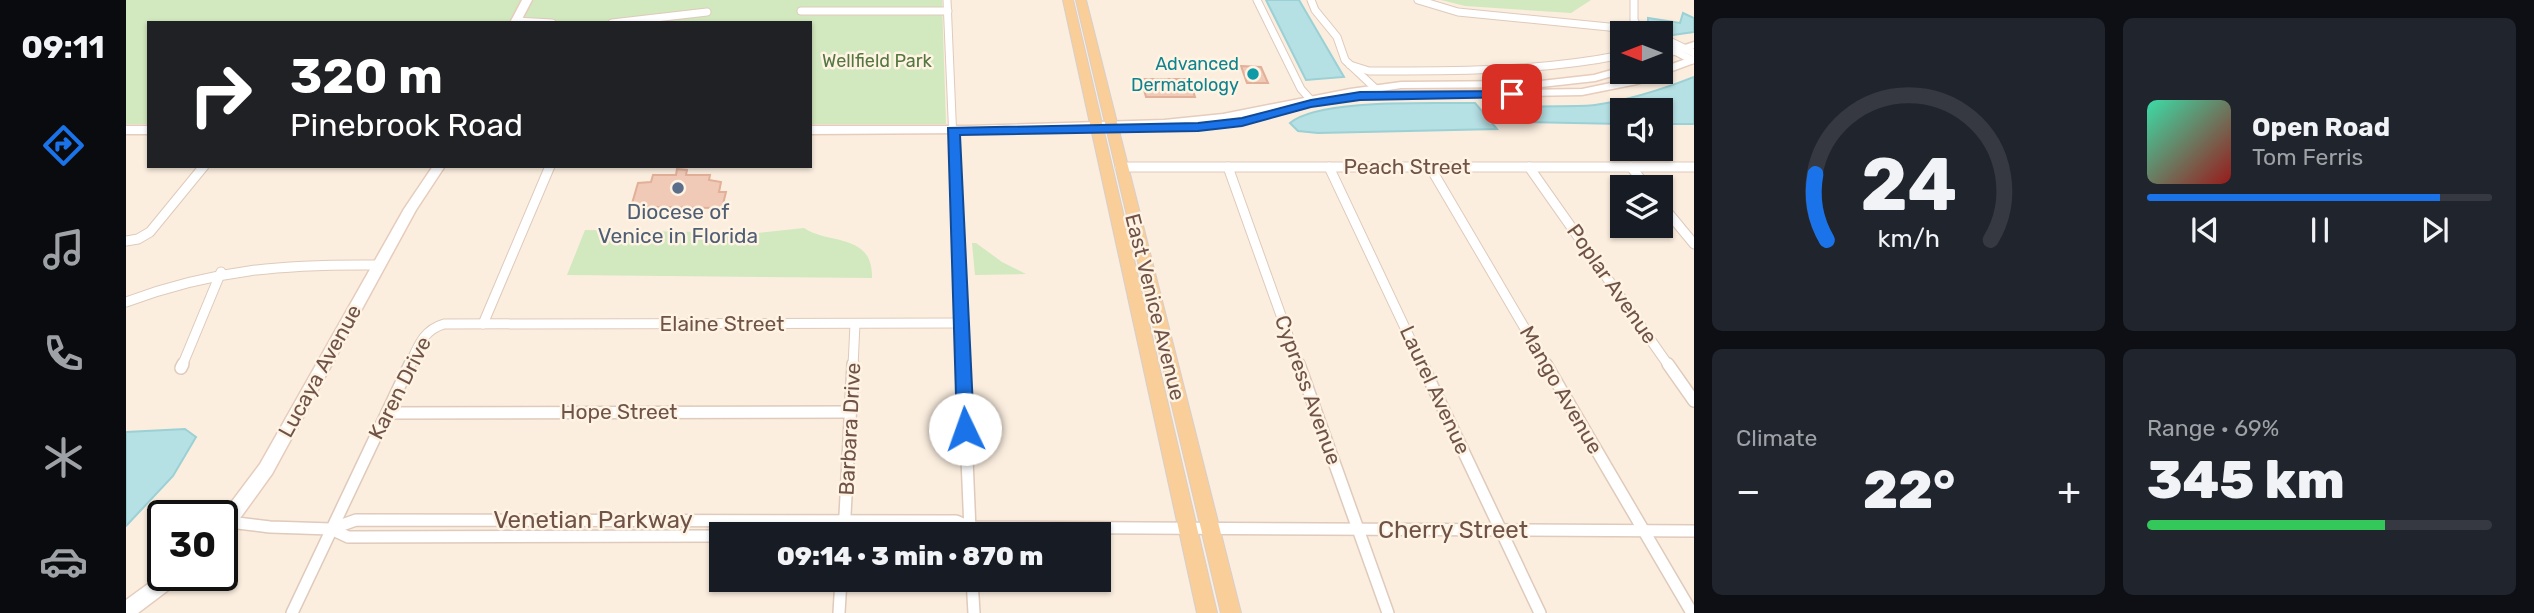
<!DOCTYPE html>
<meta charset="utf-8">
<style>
:root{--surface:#171b24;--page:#20242c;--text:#f1f3f6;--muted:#9ea1a6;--line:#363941;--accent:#1a73e8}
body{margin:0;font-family:Rubik,sans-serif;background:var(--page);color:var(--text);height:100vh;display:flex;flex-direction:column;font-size:26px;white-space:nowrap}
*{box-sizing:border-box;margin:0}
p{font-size:23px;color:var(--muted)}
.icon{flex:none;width:38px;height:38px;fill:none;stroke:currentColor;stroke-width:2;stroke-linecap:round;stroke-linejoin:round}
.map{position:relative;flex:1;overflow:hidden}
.side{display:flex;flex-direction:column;gap:18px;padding:18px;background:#0d0f14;width:840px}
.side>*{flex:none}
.hud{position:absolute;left:21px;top:21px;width:665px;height:147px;border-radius:0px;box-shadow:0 2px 5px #0004;background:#202124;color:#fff;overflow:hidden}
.needle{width:46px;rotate:270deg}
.controls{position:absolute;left:1484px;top:21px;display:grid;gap:14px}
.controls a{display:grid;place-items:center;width:63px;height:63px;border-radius:0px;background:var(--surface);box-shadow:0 2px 5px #0004;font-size:35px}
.speed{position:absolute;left:21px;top:500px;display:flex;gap:14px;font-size:35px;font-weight:700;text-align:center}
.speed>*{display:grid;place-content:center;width:91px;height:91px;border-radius:50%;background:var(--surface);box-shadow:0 2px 5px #0004;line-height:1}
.speed .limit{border:4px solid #111;border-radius:10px;background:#fff;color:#111}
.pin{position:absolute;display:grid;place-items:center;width:60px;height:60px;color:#fff;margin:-30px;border-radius:14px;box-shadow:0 4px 10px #0006}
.me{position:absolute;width:77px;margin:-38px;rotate:357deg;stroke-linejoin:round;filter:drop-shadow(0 0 5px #0008)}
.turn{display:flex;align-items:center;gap:24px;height:147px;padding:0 28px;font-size:32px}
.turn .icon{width:91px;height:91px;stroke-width:2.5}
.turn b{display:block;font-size:49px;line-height:60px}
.big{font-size:52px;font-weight:800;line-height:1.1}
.side .widget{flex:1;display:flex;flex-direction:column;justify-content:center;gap:10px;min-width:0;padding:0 24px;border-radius:10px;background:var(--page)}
.side .dial{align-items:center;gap:0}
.dial svg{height:182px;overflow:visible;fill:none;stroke:var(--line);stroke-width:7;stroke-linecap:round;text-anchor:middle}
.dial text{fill:var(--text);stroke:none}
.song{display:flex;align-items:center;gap:21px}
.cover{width:84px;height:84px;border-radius:10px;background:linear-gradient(135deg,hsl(160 70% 55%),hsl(0 70% 35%))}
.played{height:7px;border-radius:4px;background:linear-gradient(90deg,var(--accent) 85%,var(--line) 85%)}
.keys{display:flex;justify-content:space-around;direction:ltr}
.heat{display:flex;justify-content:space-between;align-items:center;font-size:38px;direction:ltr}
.charge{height:10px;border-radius:5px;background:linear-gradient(90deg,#34c759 69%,var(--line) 0)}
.side .tiles{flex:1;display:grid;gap:18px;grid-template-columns:repeat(2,1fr)}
.trip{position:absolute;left:583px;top:522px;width:402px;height:70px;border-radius:0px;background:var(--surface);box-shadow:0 2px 5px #0004;font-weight:800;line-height:70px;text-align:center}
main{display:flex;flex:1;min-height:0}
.tab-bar{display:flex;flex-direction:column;width:126px;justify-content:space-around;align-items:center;background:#090b0e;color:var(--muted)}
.tab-bar .icon{width:49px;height:49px}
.tab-bar .selected{color:var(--accent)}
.tab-bar b{font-size:32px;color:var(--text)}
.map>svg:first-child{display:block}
</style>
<main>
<nav class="tab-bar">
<b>09:11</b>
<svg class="icon selected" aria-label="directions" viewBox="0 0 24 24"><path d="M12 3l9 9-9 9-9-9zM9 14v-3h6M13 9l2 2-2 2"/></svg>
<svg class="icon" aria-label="music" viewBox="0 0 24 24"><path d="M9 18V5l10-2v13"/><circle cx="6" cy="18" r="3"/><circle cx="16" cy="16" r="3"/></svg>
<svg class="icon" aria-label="phone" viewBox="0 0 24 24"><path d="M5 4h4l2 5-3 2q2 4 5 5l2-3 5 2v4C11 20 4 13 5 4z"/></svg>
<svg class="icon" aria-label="climate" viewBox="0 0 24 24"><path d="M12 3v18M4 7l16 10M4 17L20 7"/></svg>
<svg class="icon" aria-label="car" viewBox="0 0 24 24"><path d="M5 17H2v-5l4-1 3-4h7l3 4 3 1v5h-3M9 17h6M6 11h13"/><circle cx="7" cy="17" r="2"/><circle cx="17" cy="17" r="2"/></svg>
</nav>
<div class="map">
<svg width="1568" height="613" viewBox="0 0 1568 613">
<rect width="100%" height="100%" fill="#fbeedf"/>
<g fill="#d2e8be">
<path d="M 0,0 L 816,0 L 820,124 L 684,124 L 684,23 L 23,23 L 23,124 L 0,124 Z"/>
<path d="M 1315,0 L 1465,0 L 1445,13 L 1339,6 Z"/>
<path d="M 678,228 C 702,245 747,232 746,278 L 441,275 L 459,230 L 632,233 Z"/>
<path d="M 846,243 L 850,243 L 876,262 L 900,274 L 849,275 Z"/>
</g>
<g fill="#b5e0e4" stroke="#9bd0d5" stroke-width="2">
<path d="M 1140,0 L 1173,0 L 1218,77 L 1180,80 Z"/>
<path d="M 1557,13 L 1568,18 L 1568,32 L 1547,35 L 1522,26 L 1522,18 L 1554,23 Z"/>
<path d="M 1568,77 L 1568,124 L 1535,124 L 1535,110 L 1496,110 L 1496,124 L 1393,122 L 1380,120 L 1373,112 C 1388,103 1446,108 1469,105 C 1504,100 1535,90 1568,77 Z"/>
<path d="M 1349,103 L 1371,129 L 1192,133 L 1172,131 L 1164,123 C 1194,98 1308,104 1349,103 Z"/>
<path d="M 59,429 L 70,437 L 47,476 L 0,526 L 0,432 Z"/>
</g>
<g fill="#f0cab7" stroke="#e2af98" stroke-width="2">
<path d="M 1115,66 L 1135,67 L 1142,83 L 1121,83 Z"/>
<path d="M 1015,79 L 1063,79 L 1069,97 L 1020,97 Z"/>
<path d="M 551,169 L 561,170 L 560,175 L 584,175 L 583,180 L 595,182 L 593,192 L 600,192 L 596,208 L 505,207 L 512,183 L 525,182 L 527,175 L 550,175 Z"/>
</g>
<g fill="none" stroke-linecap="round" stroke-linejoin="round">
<g stroke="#dfcabb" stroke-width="9">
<g id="street-far2">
<path d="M 821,0 L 828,164"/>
<path d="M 1131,0 L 1175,89 L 1184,99"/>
<path d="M 1185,0 L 1189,10 L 1211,37 L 1219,60 L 1250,89"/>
<path d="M 1292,0 L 1332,12 L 1483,27 L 1513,33"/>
<path d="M 1508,0 L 1508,20 L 1515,33"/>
<path d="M 675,11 L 822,11"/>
<path d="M 389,21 L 426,23"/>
<path d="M 486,23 L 581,12"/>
<path d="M 1535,37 L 1568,53"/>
<path d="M 1541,47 L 1566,60"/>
<path d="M 1224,65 L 1243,71 C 1328,71 1412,72 1496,55"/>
</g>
</g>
<g stroke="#dfcabb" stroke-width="11">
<g id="street-far1">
<path d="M 828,162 L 837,366"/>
<path d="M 994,167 L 1568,167"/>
<path d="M 1102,167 L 1173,366"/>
<path d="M 1203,167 L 1297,366"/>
<path d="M 1304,167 L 1421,366"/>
<path d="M 1403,167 L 1543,366"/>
<path d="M 1505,167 L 1521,187"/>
<path d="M 1535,204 L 1568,244"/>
<path d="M 0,241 L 12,239 L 24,232 L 78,166"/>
<path d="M 0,302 C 89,269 159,264 253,265"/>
<path d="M 357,324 L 424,166"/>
<path d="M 56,366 L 95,272"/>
<path d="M 283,366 C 292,347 297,330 318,324 L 835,323"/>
<path d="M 727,366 L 729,324"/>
</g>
</g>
<g stroke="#dfcabb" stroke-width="14">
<g id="street">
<path d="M 837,364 L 844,530"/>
<path d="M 1173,364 L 1262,613"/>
<path d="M 1296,364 L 1414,613"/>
<path d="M 1420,364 L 1566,613"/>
<path d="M 1542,364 L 1568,401"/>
<path d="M 55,368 L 57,364"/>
<path d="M 261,413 L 724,412"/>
<path d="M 103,522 L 144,527 L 205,529 L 230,520 L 830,521 L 844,527 L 1568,531"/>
<path d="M 205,529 L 222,537 L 595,536"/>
<path d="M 718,534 L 727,364"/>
<path d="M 846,579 L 848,613"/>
<path d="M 166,613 L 284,364"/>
<path d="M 713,613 L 715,579"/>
</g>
</g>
<g stroke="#e6ccbc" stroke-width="3">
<g id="secondary">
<path d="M 396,0 L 406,0 L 394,23 L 384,23 Z"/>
<path d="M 1568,42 L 1568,48 L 1535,59 L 1535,53 Z"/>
<path d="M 1568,56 L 1568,63 L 1511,84 L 1456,95 L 1266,98 L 1260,95 L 1266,92 L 1456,89 L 1504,79 L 1524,72 L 1535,72 L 1535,68 Z"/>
<path d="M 1496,67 L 1496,72 L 1500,72 L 1469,81 L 1415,87 L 1275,88 L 1224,96 L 1097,121 L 1038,127 L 843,133 L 684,134 L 684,126 L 843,126 L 1038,120 L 1097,114 L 1224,89 L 1275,82 L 1415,81 L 1468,75 Z"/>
<rect x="0" y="126" width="23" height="8"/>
<path d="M 307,166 L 319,166 L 290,210 L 146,474 L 102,535 L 96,537 L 95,516 L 134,464 L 278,209 Z"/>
<path d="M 37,573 L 37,576 L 56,576 L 53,582 L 12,613 L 0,613 L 0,600 Z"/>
</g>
</g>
<g stroke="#d7cfcc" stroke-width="2">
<g id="primary">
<path d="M 937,0 L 947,0 L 1091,613 L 1071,613 Z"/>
<path d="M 950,0 L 960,0 L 1115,613 L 1095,613 Z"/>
</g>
</g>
<use href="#street-far2" stroke="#fff" stroke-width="7"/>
<use href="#street-far1" stroke="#fff" stroke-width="9"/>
<use href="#street" stroke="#fff" stroke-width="11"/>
<use href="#secondary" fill="#fff" fill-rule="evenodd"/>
<use href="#primary" fill="#f9ce98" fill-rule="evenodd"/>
</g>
<path fill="#1a73e8" stroke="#114b97" stroke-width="2" d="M 1386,91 L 1390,92 L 1390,97 L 1234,100 L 1185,107 L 1116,126 L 1072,131 L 834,135 L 848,429 L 846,434 L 839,436 L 833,434 L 831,429 L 822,128 L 1072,123 L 1116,118 L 1185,100 L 1234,92 Z"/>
<circle fill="#0f9aa8" stroke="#fff3e4" stroke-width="2.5" cx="1127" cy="74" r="7"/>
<circle fill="#5c6f8a" stroke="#fff3e4" stroke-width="2.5" cx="552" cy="188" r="7"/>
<g text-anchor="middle" stroke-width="5" stroke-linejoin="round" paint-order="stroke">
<g font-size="18" fill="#547740" stroke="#fff3e4">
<text x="751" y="67">Wellfield Park</text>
</g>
<g font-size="18" fill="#0d838f" stroke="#fff3e4" text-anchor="end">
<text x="1113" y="70">Advanced<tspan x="1113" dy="21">Dermatology</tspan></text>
</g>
<g font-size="21" fill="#705348" stroke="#fff3e4">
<text x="1281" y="174">Peach Street</text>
<text transform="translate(1486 284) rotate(55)" y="7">Poplar Avenue</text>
<text transform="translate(1029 307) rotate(76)" y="7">East Venice Avenue</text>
<text x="596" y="331">Elaine Street</text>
<text transform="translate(194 371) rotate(-61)" y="7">Lucaya Avenue</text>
<text transform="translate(274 388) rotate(-63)" y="7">Karen Drive</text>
<text transform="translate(1182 390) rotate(70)" y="7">Cypress Avenue</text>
<text transform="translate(1309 390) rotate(65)" y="7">Laurel Avenue</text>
<text transform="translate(1435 390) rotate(60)" y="7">Mango Avenue</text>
<text x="493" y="419">Hope Street</text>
<text transform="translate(724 429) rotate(-87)" y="7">Barbara Drive</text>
</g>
<g font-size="21" fill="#4e5e75" stroke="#fff3e4">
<text x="552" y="219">Diocese of<tspan x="552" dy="24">Venice in Florida</tspan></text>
</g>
<g font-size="24" fill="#705348" stroke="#fff3e4">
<text x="467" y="528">Venetian Parkway</text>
<text x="1327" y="538">Cherry Street</text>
</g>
</g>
</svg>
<div class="controls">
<a><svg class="needle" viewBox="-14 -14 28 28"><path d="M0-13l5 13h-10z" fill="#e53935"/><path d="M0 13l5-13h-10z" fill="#9ea1a6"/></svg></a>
<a><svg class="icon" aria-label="sound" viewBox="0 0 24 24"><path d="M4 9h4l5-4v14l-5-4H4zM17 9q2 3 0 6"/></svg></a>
<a><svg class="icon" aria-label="layers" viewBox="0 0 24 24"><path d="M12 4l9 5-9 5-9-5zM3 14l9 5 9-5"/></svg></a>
</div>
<div class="speed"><div class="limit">30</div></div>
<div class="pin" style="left:1386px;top:94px;background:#d93025"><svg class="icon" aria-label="arrive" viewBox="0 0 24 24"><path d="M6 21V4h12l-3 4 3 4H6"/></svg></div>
<svg class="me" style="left:839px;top:429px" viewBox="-20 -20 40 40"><circle r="19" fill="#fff"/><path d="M0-13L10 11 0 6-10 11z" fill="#1a73e8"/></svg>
<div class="trip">09:14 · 3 min · 870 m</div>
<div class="hud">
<div class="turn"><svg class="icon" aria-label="right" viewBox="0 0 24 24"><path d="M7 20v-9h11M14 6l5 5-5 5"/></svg><div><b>320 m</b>Pinebrook Road</div></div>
</div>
</div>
<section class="side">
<div class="tiles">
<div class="widget dial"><svg viewBox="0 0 100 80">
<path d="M14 69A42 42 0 1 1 86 69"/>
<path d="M14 69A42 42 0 0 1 9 40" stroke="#1a73e8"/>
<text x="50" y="56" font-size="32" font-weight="700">24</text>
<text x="50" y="72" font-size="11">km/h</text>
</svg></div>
<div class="widget">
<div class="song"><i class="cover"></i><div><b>Open Road</b><p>Tom Ferris</p></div></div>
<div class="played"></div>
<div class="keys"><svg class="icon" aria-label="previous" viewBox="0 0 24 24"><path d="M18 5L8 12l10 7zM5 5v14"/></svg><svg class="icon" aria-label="pause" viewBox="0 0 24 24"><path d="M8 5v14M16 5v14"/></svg><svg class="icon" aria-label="next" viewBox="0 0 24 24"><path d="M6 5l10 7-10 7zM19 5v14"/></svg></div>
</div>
<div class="widget"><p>Climate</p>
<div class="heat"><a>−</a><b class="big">22°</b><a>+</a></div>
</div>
<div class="widget"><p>Range · 69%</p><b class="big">345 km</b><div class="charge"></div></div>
</div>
</section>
</main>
